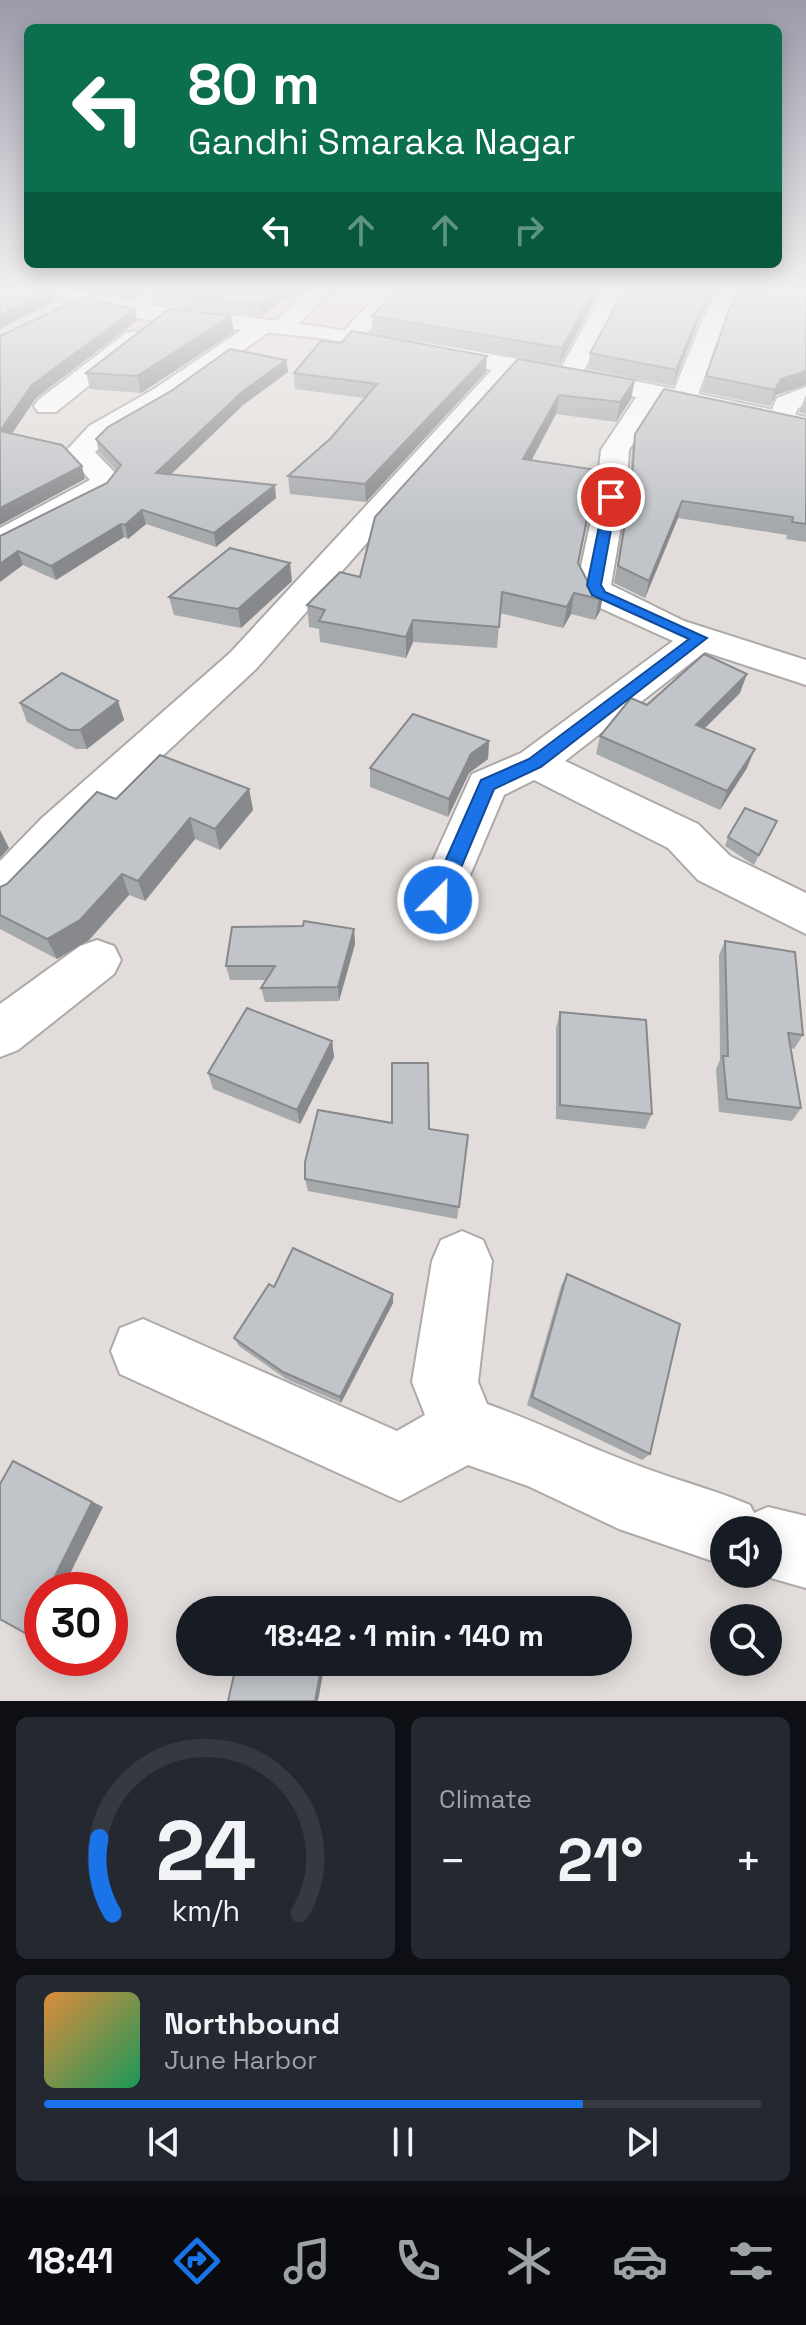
<!DOCTYPE html>
<meta charset="utf-8">
<style>
:root{--surface:#171b24;--page:#242831;--text:#f1f3f6;--muted:#9ea1a6;--line:#363941;--accent:#1a73e8}
body{margin:0;font-family:"Space Grotesk",sans-serif;background:var(--page);color:var(--text);height:100vh;display:flex;flex-direction:column;font-size:30px;white-space:nowrap}
*{box-sizing:border-box;margin:0}
p{font-size:26px;color:var(--muted)}
.icon{flex:none;width:44px;height:44px;fill:none;stroke:currentColor;stroke-width:2;stroke-linecap:round;stroke-linejoin:round}
.map{position:relative;height:1701px;overflow:hidden}
.drawer{display:flex;flex-direction:column;gap:16px;padding:16px;background:#0d0f14;flex:1}
.drawer>*{flex:none}
.guide{position:absolute;left:24px;top:24px;width:758px;height:244px;border-radius:12px;box-shadow:0 4px 20px #0003;background:#0b6e4f;color:#fff;overflow:hidden}
.tools{position:absolute;left:710px;top:1516px;display:grid;gap:16px}
.tools a{display:grid;place-items:center;width:72px;height:72px;border-radius:50%;background:var(--surface);box-shadow:0 4px 20px #0003;font-size:40px}
.speed{position:absolute;left:24px;top:1572px;display:flex;gap:16px;font-size:40px;font-weight:700;text-align:center}
.speed>*{display:grid;place-content:center;width:104px;height:104px;border-radius:50%;background:var(--surface);box-shadow:0 4px 20px #0003;line-height:1}
.speed .limit{border:12px solid #d22;background:#fff;color:#111}
.pin{position:absolute;display:grid;place-items:center;width:68px;height:68px;color:#fff;margin:-34px;border:4px solid #fff;border-radius:50%;box-shadow:0 2px 8px #0007}
.me{position:absolute;width:88px;margin:-44px;rotate:23deg;stroke-linejoin:round;filter:drop-shadow(0 0 6px #0008)}
.turn{display:flex;align-items:center;gap:28px;height:168px;padding:0 32px;font-size:36px}
.turn .icon{width:104px;height:104px;stroke-width:2.5}
.turn b{display:block;font-size:56px;line-height:68px}
.lanes{display:flex;align-items:center;height:76px;padding:0 32px;background:#0003;justify-content:center;gap:40px;direction:ltr}
.lanes .off{opacity:.35}
.big{font-size:60px;font-weight:800;line-height:1.1}
.drawer .card{flex:1;display:flex;flex-direction:column;justify-content:center;gap:12px;min-width:0;padding:0 28px;border-radius:12px;background:var(--page)}
.drawer .dial{align-items:center;gap:0}
.dial svg{height:208px;overflow:visible;fill:none;stroke:var(--line);stroke-width:7;stroke-linecap:round;text-anchor:middle}
.dial text{fill:var(--text);stroke:none}
.song{display:flex;align-items:center;gap:24px}
.cover{width:96px;height:96px;border-radius:12px;background:linear-gradient(135deg,hsl(30 70% 55%),hsl(150 70% 35%))}
.played{height:8px;border-radius:4px;background:linear-gradient(90deg,var(--accent) 75%,var(--line) 75%)}
.keys{display:flex;justify-content:space-around;direction:ltr}
.heat{display:flex;justify-content:space-between;align-items:center;font-size:44px;direction:ltr}
.drawer .tiles{flex:1;display:grid;gap:16px;grid-template-columns:1fr 1fr}
.card:last-child{grid-column:span 2}
.trip{position:absolute;left:176px;top:1596px;width:456px;height:80px;border-radius:40px;background:var(--surface);box-shadow:0 4px 20px #0003;font-weight:800;line-height:80px;text-align:center}
.tab-bar{display:flex;height:128px;justify-content:space-around;align-items:center;background:#090b0e;color:var(--muted)}
.tab-bar .icon{width:56px;height:56px}
.tab-bar .selected{color:var(--accent)}
.tab-bar b{font-size:36px;color:var(--text)}
.map>svg:first-child{display:block}
</style>
<div class="map">
<svg width="806" height="1701" viewBox="0 0 806 1701">
<rect width="100%" height="100%" fill="#e2dddb"/>
<g fill="none" stroke-linecap="round" stroke-linejoin="round">
<g stroke="#aea9a7" stroke-width="4">
<path id="service" d="M 149,287 L 163,287 L 139,314 L 129,314 L 129,308 Z"/>
</g>
<g stroke="#aea9a7" stroke-width="4">
<g id="minor">
<path d="M 311,287 L 334,287 L 291,332 L 283,334 L 273,329 L 172,401 L 109,438 L 95,452 L 121,479 L 108,495 L 0,550 L 0,528 L 90,480 L 65,452 L 89,426 L 154,389 L 255,321 L 263,319 L 273,324 Z"/>
<path d="M 385,287 L 407,287 L 359,342 L 343,342 L 339,337 L 343,332 Z"/>
<path d="M 606,287 L 628,287 L 578,382 L 560,382 L 556,377 Z"/>
<path d="M 721,287 L 743,287 L 726,316 L 697,398 L 684,406 L 675,404 L 671,398 L 704,316 Z"/>
<path d="M 134,331 L 142,333 L 146,338 L 142,343 L 56,412 L 38,412 L 34,406 L 38,400 L 126,333 Z"/>
<path d="M 509,359 L 521,366 L 518,371 L 256,669 L 72,840 L 16,903 L 0,908 L 0,861 L 42,818 L 230,653 L 500,361 Z"/>
<path d="M 652,384 L 665,392 L 629,450 L 626,497 L 611,585 L 684,621 L 806,660 L 806,685 L 705,652 L 565,761 L 698,824 L 730,856 L 806,893 L 806,934 L 698,880 L 668,848 L 534,780 L 504,795 L 454,913 L 438,918 L 422,913 L 415,900 L 472,774 L 521,753 L 673,641 L 587,602 L 577,585 L 596,497 L 601,450 L 643,387 Z"/>
<path d="M 806,387 L 806,405 L 798,408 L 791,425 L 771,425 L 768,419 L 777,398 Z"/>
<path d="M 97,940 L 114,946 L 121,960 L 114,974 L 18,1050 L 0,1057 L 0,1004 L 80,946 Z"/>
<path d="M 462,1231 L 483,1240 L 492,1261 L 478,1382 L 487,1404 C 536,1421 581,1444 629,1462 C 668,1478 710,1488 750,1505 L 754,1513 L 768,1507 L 806,1516 L 806,1588 L 757,1574 L 768,1574 L 768,1530 L 724,1530 L 724,1565 L 619,1529 L 528,1486 L 468,1465 L 400,1501 L 120,1374 L 111,1351 L 120,1328 L 143,1319 L 397,1431 L 425,1415 L 412,1382 L 432,1261 L 441,1240 Z"/>
</g>
</g>
<g stroke="#aea9a7" stroke-width="4">
<path id="tertiary" d="M 29,287 C 78,287 123,303 172,308 C 385,331 596,371 806,417 L 806,433 L 684,406 L 327,339 L 134,318 L 31,292 Z"/>
</g>
<use href="#service" fill="#fff" fill-rule="evenodd"/>
<use href="#minor" fill="#fff" fill-rule="evenodd"/>
<use href="#tertiary" fill="#fff" fill-rule="evenodd"/>
</g>
<g fill="#a6a9ac">
<path d="M 53,287 L 144,287 L 133,299 Z"/>
<path d="M 602,287 L 560,364 L 372,332 L 372,316 Z"/>
<path d="M 806,287 L 806,385 L 776,395 L 770,406 L 702,392 L 706,376 Z"/>
<path d="M 151,291 L 297,296 L 283,299 L 262,316 L 153,303 Z"/>
<path d="M 701,315 L 673,386 L 588,369 L 590,353 Z"/>
<path d="M 234,332 L 141,393 L 90,389 L 86,373 Z"/>
<path d="M 518,359 L 631,399 L 616,422 L 556,414 L 531,461 L 597,470 L 578,565 L 588,582 L 604,590 L 600,611 L 595,620 L 571,614 L 563,628 L 500,613 L 497,648 L 413,642 L 406,658 L 320,642 L 319,629 L 309,627 L 307,605 L 360,577 Z"/>
<path d="M 286,360 L 288,372 L 243,405 L 171,474 L 276,498 L 216,547 L 146,524 L 128,539 L 124,537 L 56,580 L 23,565 L 0,536 L 107,483 L 117,471 L 99,452 L 96,439 Z"/>
<path d="M 486,372 L 366,502 L 290,494 L 288,476 L 331,438 L 365,398 L 295,389 L 294,373 Z"/>
<path d="M 806,395 L 806,414 L 799,412 Z"/>
<path d="M 806,419 L 806,542 L 786,539 L 787,535 L 678,518 L 645,598 L 614,583 L 629,497 L 632,451 L 635,434 Z"/>
<path d="M 292,581 L 241,628 L 174,615 L 169,597 Z"/>
<path d="M 740,693 L 704,729 L 747,768 L 720,810 L 596,754 L 600,736 L 647,705 Z"/>
<path d="M 118,701 L 124,720 L 87,749 L 76,749 L 27,722 L 20,703 Z"/>
<path d="M 489,741 L 488,759 L 469,773 L 448,817 L 370,787 L 370,768 Z"/>
<path d="M 249,789 L 253,810 L 220,850 L 195,839 L 145,901 L 129,895 L 89,940 L 57,959 L 0,929 L 0,887 L 7,884 L 116,799 Z"/>
<path d="M 777,821 L 754,865 L 725,846 L 728,837 Z"/>
<path d="M 354,929 L 355,944 L 339,1001 L 265,1002 L 261,988 L 266,980 L 230,980 L 226,966 Z"/>
<path d="M 725,941 L 803,1035 L 794,1049 L 791,1048 L 801,1108 L 792,1121 L 719,1112 L 716,1069 L 720,1060 L 719,955 Z"/>
<path d="M 560,1012 L 652,1114 L 645,1129 L 556,1119 L 556,1028 Z"/>
<path d="M 332,1041 L 334,1057 L 300,1124 L 213,1089 L 208,1073 Z"/>
<path d="M 429,1129 L 468,1135 L 457,1219 L 308,1191 L 305,1179 Z"/>
<path d="M 567,1274 L 650,1454 L 642,1460 L 527,1405 L 561,1286 Z"/>
<path d="M 393,1294 L 393,1303 L 341,1403 L 286,1379 L 239,1346 L 234,1338 Z"/>
</g>
<g fill="#87898c">
<path d="M 131,287 L 144,287 L 133,299 Z"/>
<path d="M 281,287 L 303,287 L 297,296 L 283,299 L 262,316 L 261,304 Z"/>
<path d="M 596,287 L 602,287 L 560,364 L 562,348 Z"/>
<path d="M 712,287 L 717,287 L 701,315 L 673,386 L 676,370 L 705,300 Z"/>
<path d="M 52,289 L 55,301 L 0,329 L 0,316 Z"/>
<path d="M 135,309 L 137,321 L 36,398 L 5,444 L 0,431 L 32,385 Z"/>
<path d="M 231,316 L 234,332 L 141,393 L 137,376 Z"/>
<path d="M 487,356 L 486,372 L 366,502 L 365,484 Z"/>
<path d="M 286,360 L 288,372 L 243,405 L 159,486 L 156,473 L 242,392 Z"/>
<path d="M 806,371 L 806,385 L 776,395 L 770,406 L 775,390 L 781,379 Z"/>
<path d="M 635,380 L 631,399 L 616,422 L 620,402 Z"/>
<path d="M 559,395 L 556,414 L 521,480 L 523,459 Z"/>
<path d="M 82,466 L 85,479 L 0,525 L 0,508 Z"/>
<path d="M 597,470 L 594,490 L 574,584 L 578,563 Z"/>
<path d="M 275,485 L 276,498 L 216,547 L 214,533 Z"/>
<path d="M 682,501 L 678,518 L 645,598 L 649,581 Z"/>
<path d="M 142,510 L 146,524 L 128,539 L 125,525 Z"/>
<path d="M 121,524 L 124,537 L 56,580 L 51,566 Z"/>
<path d="M 18,551 L 23,565 L 0,582 L 0,564 Z"/>
<path d="M 290,563 L 292,581 L 241,628 L 238,609 Z"/>
<path d="M 604,590 L 600,611 L 595,620 L 599,599 Z"/>
<path d="M 574,593 L 571,614 L 563,628 L 567,607 Z"/>
<path d="M 413,620 L 413,642 L 406,658 L 406,637 Z"/>
<path d="M 747,674 L 740,693 L 690,743 L 696,725 Z"/>
<path d="M 118,701 L 124,720 L 87,749 L 80,730 Z"/>
<path d="M 489,741 L 488,759 L 469,773 L 448,817 L 449,799 L 471,754 Z"/>
<path d="M 755,749 L 747,768 L 720,810 L 727,791 Z"/>
<path d="M 249,789 L 253,810 L 220,850 L 215,829 Z"/>
<path d="M 190,818 L 195,839 L 145,901 L 138,881 Z"/>
<path d="M 0,830 L 9,848 L 0,858 Z"/>
<path d="M 122,874 L 129,895 L 89,940 L 57,959 L 47,939 Z"/>
<path d="M 354,929 L 355,944 L 339,1001 L 338,987 Z"/>
<path d="M 332,1041 L 334,1057 L 300,1124 L 297,1110 Z"/>
<path d="M 393,1294 L 393,1303 L 341,1403 L 340,1397 Z"/>
<path d="M 13,1461 L 103,1507 L 62,1590 L 48,1590 Z"/>
<path d="M 42,1603 L 41,1634 L 27,1634 Z"/>
<path d="M 325,1663 L 318,1701 L 315,1701 L 322,1664 Z"/>
</g>
<g fill="#c1c4c8" stroke="#87898c" stroke-width="2">
<path d="M 0,287 L 44,287 L 52,289 L 0,316 Z"/>
<path d="M 154,287 L 281,287 L 261,304 L 151,291 Z"/>
<path d="M 398,287 L 596,287 L 562,348 L 372,316 Z"/>
<path d="M 626,287 L 712,287 L 705,300 L 676,370 L 590,353 Z"/>
<path d="M 740,287 L 806,287 L 806,371 L 781,379 L 775,390 L 706,376 L 732,302 Z"/>
<path d="M 83,297 L 135,309 L 32,385 L 0,431 L 62,445 L 82,466 L 0,508 L 0,336 Z"/>
<path d="M 169,309 L 231,316 L 137,376 L 86,373 Z"/>
<path d="M 352,331 L 487,356 L 365,484 L 288,476 L 331,438 L 377,384 L 294,373 L 321,341 L 341,343 Z"/>
<path d="M 230,349 L 286,360 L 242,392 L 156,473 L 275,485 L 214,533 L 142,510 L 125,525 L 121,524 L 51,566 L 18,551 L 0,564 L 0,536 L 107,483 L 121,465 L 96,439 L 108,427 L 171,391 Z"/>
<path d="M 518,359 L 635,380 L 620,402 L 559,395 L 523,459 L 597,470 L 578,563 L 588,582 L 604,590 L 599,599 L 574,593 L 567,607 L 502,592 L 499,627 L 413,620 L 406,637 L 319,621 L 325,610 L 307,605 L 340,572 L 360,577 L 375,517 Z"/>
<path d="M 664,389 L 806,419 L 806,524 L 792,522 L 793,517 L 682,501 L 649,581 L 618,566 L 632,480 L 635,434 Z"/>
<path d="M 230,548 L 290,563 L 238,609 L 169,597 Z"/>
<path d="M 704,654 L 747,674 L 696,725 L 755,749 L 727,791 L 600,736 L 631,698 L 647,705 Z"/>
<path d="M 62,673 L 118,701 L 80,730 L 69,730 L 20,703 Z"/>
<path d="M 413,714 L 489,741 L 471,754 L 449,799 L 370,768 Z"/>
<path d="M 160,755 L 249,789 L 215,829 L 190,818 L 138,881 L 122,874 L 80,920 L 47,939 L 0,915 L 0,887 L 7,884 L 97,792 L 116,799 Z"/>
<path d="M 745,808 L 777,821 L 759,855 L 728,837 Z"/>
<path d="M 304,921 L 354,929 L 338,987 L 261,988 L 275,966 L 226,966 L 232,927 L 303,926 Z"/>
<path d="M 725,941 L 795,952 L 803,1035 L 788,1033 L 801,1108 L 727,1099 L 723,1056 L 728,1056 Z"/>
<path d="M 247,1008 L 332,1041 L 297,1110 L 208,1073 Z"/>
<path d="M 560,1012 L 646,1020 L 652,1114 L 560,1105 Z"/>
<path d="M 392,1063 L 428,1063 L 429,1129 L 468,1135 L 459,1207 L 305,1179 L 305,1162 L 318,1110 L 392,1123 Z"/>
<path d="M 293,1248 L 393,1294 L 340,1397 L 283,1372 L 234,1338 L 269,1284 L 274,1287 Z"/>
<path d="M 567,1274 L 680,1324 L 650,1454 L 532,1397 Z"/>
<path d="M 13,1461 L 92,1502 L 48,1590 L 42,1590 L 42,1603 L 27,1634 L 0,1619 L 0,1484 Z"/>
<path d="M 237,1662 L 313,1662 L 322,1664 L 315,1701 L 228,1701 Z"/>
</g>
<linearGradient id="sky" x2="0" y2="1"><stop stop-color="#9a9aab"/><stop offset="0.55" stop-color="#f2f0ef"/><stop offset="1" stop-color="#f2f0ef" stop-opacity="0"/></linearGradient>
<rect width="806" height="526" fill="url(#sky)"/>
<path fill="#1a73e8" stroke="#114b97" stroke-width="2" d="M 611,493 L 617,497 L 601,585 L 605,592 L 707,638 L 541,767 L 494,789 L 445,906 L 431,906 L 428,900 L 481,780 L 529,759 L 689,639 L 592,595 L 587,585 L 605,497 Z"/>
</svg>
<div class="tools">
<a><svg class="icon" aria-label="sound" viewBox="0 0 24 24"><path d="M4 9h4l5-4v14l-5-4H4zM17 9q2 3 0 6"/></svg></a>
<a><svg class="icon" aria-label="search" viewBox="0 0 24 24"><circle cx="10" cy="10" r="6"/><path d="M15 15l6 6"/></svg></a>
</div>
<div class="speed"><div class="limit">30</div></div>
<div class="pin" style="left:611px;top:497px;background:#d93025"><svg class="icon" aria-label="arrive" viewBox="0 0 24 24"><path d="M6 21V4h12l-3 4 3 4H6"/></svg></div>
<svg class="me" style="left:438px;top:900px" viewBox="-20 -20 40 40"><circle r="17" fill="#1a73e8" stroke="#fff" stroke-width="3"/><path d="M0-11L8 9 0 5-8 9z" fill="#fff"/></svg>
<div class="trip">18:42 · 1 min · 140 m</div>
<div class="guide">
<div class="turn"><svg class="icon" aria-label="left" viewBox="0 0 24 24"><path d="M17 20v-9H6M10 6l-5 5 5 5"/></svg><div><b>80 m</b>Gandhi Smaraka Nagar</div></div>
<div class="lanes"><svg class="icon" aria-label="left" viewBox="0 0 24 24"><path d="M17 20v-9H6M10 6l-5 5 5 5"/></svg><svg class="icon off" aria-label="ahead" viewBox="0 0 24 24"><path d="M12 20V5M6 11l6-6 6 6"/></svg><svg class="icon off" aria-label="ahead" viewBox="0 0 24 24"><path d="M12 20V5M6 11l6-6 6 6"/></svg><svg class="icon off" aria-label="right" viewBox="0 0 24 24"><path d="M7 20v-9h11M14 6l5 5-5 5"/></svg></div>
</div>
</div>
<section class="drawer">
<div class="tiles">
<div class="card dial"><svg viewBox="0 0 100 80">
<path d="M14 69A42 42 0 1 1 86 69"/>
<path d="M14 69A42 42 0 0 1 9 40" stroke="#1a73e8"/>
<text x="50" y="56" font-size="32" font-weight="700">24</text>
<text x="50" y="72" font-size="11">km/h</text>
</svg></div>
<div class="card"><p>Climate</p>
<div class="heat"><a>−</a><b class="big">21°</b><a>+</a></div>
</div>
<div class="card">
<div class="song"><i class="cover"></i><div><b>Northbound</b><p>June Harbor</p></div></div>
<div class="played"></div>
<div class="keys"><svg class="icon" aria-label="previous" viewBox="0 0 24 24"><path d="M18 5L8 12l10 7zM5 5v14"/></svg><svg class="icon" aria-label="pause" viewBox="0 0 24 24"><path d="M8 5v14M16 5v14"/></svg><svg class="icon" aria-label="next" viewBox="0 0 24 24"><path d="M6 5l10 7-10 7zM19 5v14"/></svg></div>
</div>
</div>
</section>
<nav class="tab-bar">
<b>18:41</b>
<svg class="icon selected" aria-label="directions" viewBox="0 0 24 24"><path d="M12 3l9 9-9 9-9-9zM9 14v-3h6M13 9l2 2-2 2"/></svg>
<svg class="icon" aria-label="music" viewBox="0 0 24 24"><path d="M9 18V5l10-2v13"/><circle cx="6" cy="18" r="3"/><circle cx="16" cy="16" r="3"/></svg>
<svg class="icon" aria-label="phone" viewBox="0 0 24 24"><path d="M5 4h4l2 5-3 2q2 4 5 5l2-3 5 2v4C11 20 4 13 5 4z"/></svg>
<svg class="icon" aria-label="climate" viewBox="0 0 24 24"><path d="M12 3v18M4 7l16 10M4 17L20 7"/></svg>
<svg class="icon" aria-label="car" viewBox="0 0 24 24"><path d="M5 17H2v-5l4-1 3-4h7l3 4 3 1v5h-3M9 17h6M6 11h13"/><circle cx="7" cy="17" r="2"/><circle cx="17" cy="17" r="2"/></svg>
<svg class="icon" aria-label="filters" viewBox="0 0 24 24"><path d="M4 7h16M4 17h16"/><circle cx="9" cy="7" r="2"/><circle cx="15" cy="17" r="2"/></svg>
</nav>
